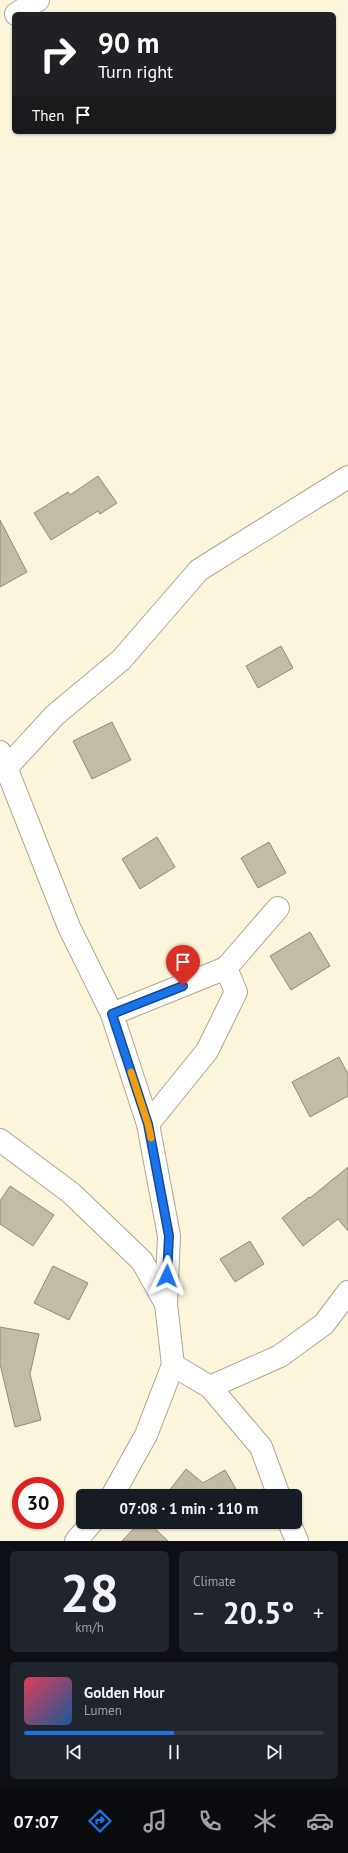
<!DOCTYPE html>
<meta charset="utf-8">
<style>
:root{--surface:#171b24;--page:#20242c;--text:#f1f3f6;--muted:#9ea1a6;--line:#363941;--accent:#1a73e8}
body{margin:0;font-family:"PT Sans",sans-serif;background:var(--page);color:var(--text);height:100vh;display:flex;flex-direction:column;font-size:15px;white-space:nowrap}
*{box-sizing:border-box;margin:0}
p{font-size:13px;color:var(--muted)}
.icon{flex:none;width:22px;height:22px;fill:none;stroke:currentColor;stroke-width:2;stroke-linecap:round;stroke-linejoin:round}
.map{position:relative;height:1541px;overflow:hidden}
.sheet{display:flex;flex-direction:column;gap:10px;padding:10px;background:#0d0f14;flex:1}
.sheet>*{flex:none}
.guide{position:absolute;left:12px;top:12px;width:324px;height:122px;border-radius:6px;box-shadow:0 1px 3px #0004;background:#202124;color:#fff;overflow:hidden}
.speed{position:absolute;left:12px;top:1477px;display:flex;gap:8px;font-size:20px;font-weight:700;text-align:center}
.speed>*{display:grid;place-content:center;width:52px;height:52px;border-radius:50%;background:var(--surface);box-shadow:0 1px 3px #0004;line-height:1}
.speed .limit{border:6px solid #d22;background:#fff;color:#111}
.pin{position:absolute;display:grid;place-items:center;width:34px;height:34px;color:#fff;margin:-41px -17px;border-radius:50% 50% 50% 0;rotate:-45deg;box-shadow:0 0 4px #0007}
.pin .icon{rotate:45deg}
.me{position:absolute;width:44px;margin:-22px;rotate:2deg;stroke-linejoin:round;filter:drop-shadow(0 0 3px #0008)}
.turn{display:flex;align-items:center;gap:14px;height:84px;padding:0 20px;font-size:18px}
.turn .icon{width:52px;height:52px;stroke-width:2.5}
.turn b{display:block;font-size:28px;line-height:34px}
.then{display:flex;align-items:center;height:38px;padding:0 20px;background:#0003;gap:8px;font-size:15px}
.big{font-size:30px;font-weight:600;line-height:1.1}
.sheet .tile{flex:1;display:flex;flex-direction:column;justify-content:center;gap:6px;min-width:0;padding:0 14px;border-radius:6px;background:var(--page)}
.sheet .dial{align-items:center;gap:0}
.dial b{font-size:52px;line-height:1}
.song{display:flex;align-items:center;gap:12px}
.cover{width:48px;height:48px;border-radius:6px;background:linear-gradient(135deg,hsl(350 70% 55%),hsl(210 70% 35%))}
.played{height:4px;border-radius:2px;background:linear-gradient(90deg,var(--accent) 50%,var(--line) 50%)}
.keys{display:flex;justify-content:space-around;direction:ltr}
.heat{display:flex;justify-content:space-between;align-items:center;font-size:22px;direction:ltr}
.sheet .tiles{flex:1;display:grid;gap:10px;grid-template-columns:1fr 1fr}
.tile:last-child{grid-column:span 2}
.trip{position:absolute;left:76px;top:1489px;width:226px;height:40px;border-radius:6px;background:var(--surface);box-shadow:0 1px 3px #0004;font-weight:600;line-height:40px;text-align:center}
.tabs{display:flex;height:64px;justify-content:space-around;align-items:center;background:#090b0e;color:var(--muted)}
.tabs .icon{width:28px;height:28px}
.tabs .on{color:var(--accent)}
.tabs b{font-size:18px;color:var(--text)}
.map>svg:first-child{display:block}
</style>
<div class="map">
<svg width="348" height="1541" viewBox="0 0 348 1541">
<rect width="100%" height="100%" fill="#fbf5dc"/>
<g fill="#c2bca4" stroke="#918c75">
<path d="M 98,476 L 117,503 L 100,514 L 98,511 L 51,540 L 34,513 L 68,492 L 70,495 Z"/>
<path d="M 0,520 L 27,572 L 0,587 Z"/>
<path d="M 281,646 L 293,668 L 258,688 L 246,666 Z"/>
<path d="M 112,722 L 131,760 L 92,779 L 73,741 Z"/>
<path d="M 157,837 L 175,867 L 140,889 L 122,859 Z"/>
<path d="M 269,842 L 286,873 L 258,888 L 241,858 Z"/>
<path d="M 310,932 L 330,966 L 291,990 L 270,956 Z"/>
<path d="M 339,1057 L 348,1074 L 348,1096 L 310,1117 L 292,1082 Z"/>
<path d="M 348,1167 L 348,1231 L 338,1219 L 303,1246 L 282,1218 L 309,1197 L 310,1198 Z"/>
<path d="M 10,1186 L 54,1215 L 33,1246 L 0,1224 L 0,1201 Z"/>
<path d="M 250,1241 L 264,1264 L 235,1282 L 220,1259 Z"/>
<path d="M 53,1266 L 88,1283 L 69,1320 L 34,1303 Z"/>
<path d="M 0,1327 L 39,1334 L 30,1374 L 41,1420 L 15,1427 L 0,1364 Z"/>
<path d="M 186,1469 L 203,1483 L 225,1470 L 240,1496 L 165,1496 Z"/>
<path d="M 140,1522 L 148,1522 L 168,1541 L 122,1541 Z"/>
</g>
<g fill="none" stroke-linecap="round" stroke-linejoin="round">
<g stroke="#ada790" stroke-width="24">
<g id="minor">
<path d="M 16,14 L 38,0"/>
<path d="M 0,752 L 69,927 L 112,1014 L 148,1124 L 169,1236 L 166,1304"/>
<path d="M 7,767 L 55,715 L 121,660 L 199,570 L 348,477"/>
<path d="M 226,968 L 278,908"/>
<path d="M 112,1014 L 226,968 L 236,992 L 207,1051 L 148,1124"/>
<path d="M 0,1140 L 71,1193 L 142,1261 L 166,1304 L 173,1365 L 146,1435 L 112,1496"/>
<path d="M 173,1365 L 210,1387 L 261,1447 L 279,1496"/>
<path d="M 210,1387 L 280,1356 L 324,1324 L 348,1292"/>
<path d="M 289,1522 L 297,1541"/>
<path d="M 76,1541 L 92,1522"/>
</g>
</g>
<use href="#minor" stroke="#fff" stroke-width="22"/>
</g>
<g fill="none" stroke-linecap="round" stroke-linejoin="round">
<g stroke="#114b97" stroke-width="10">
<path id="route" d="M 167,1276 L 169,1236 L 148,1124 L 112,1014 L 183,986"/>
</g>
<use href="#route" stroke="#1a73e8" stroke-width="7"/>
<path stroke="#f59e0b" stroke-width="7" d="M 131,1072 L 148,1124 L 151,1138"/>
</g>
</svg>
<div class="speed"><div class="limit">30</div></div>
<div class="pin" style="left:183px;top:986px;background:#d93025"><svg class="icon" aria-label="arrive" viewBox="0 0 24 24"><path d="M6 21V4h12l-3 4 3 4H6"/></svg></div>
<svg class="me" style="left:167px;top:1276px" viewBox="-20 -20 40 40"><path d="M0-17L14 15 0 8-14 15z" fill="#1a73e8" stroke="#fff" stroke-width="4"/></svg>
<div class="trip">07:08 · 1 min · 110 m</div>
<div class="guide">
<div class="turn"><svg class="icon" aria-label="right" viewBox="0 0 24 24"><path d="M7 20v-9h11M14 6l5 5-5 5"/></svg><div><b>90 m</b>Turn right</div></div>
<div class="then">Then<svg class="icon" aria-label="arrive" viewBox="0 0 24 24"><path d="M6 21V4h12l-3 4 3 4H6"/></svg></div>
</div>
</div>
<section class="sheet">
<div class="tiles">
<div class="tile dial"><b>28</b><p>km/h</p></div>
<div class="tile"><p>Climate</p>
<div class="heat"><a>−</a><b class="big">20.5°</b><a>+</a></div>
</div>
<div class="tile">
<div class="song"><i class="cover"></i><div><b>Golden Hour</b><p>Lumen</p></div></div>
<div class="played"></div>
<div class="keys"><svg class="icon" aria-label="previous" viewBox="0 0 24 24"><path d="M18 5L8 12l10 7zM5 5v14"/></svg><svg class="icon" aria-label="pause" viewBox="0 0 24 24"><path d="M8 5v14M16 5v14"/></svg><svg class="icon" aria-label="next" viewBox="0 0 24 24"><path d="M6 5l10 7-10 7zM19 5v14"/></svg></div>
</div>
</div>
</section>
<nav class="tabs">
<b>07:07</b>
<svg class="icon on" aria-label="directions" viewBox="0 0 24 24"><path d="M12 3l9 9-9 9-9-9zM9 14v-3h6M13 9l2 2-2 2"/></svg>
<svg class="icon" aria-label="music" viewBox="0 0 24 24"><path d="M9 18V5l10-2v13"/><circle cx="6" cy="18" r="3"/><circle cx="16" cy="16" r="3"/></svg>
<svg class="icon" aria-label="phone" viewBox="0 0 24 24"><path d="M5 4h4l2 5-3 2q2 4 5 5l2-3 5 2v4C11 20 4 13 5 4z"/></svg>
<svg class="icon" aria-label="climate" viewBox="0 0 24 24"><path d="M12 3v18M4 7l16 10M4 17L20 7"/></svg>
<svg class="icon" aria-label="car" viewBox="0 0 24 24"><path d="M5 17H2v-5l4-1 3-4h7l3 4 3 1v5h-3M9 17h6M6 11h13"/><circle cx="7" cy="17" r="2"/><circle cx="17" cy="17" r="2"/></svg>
</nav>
